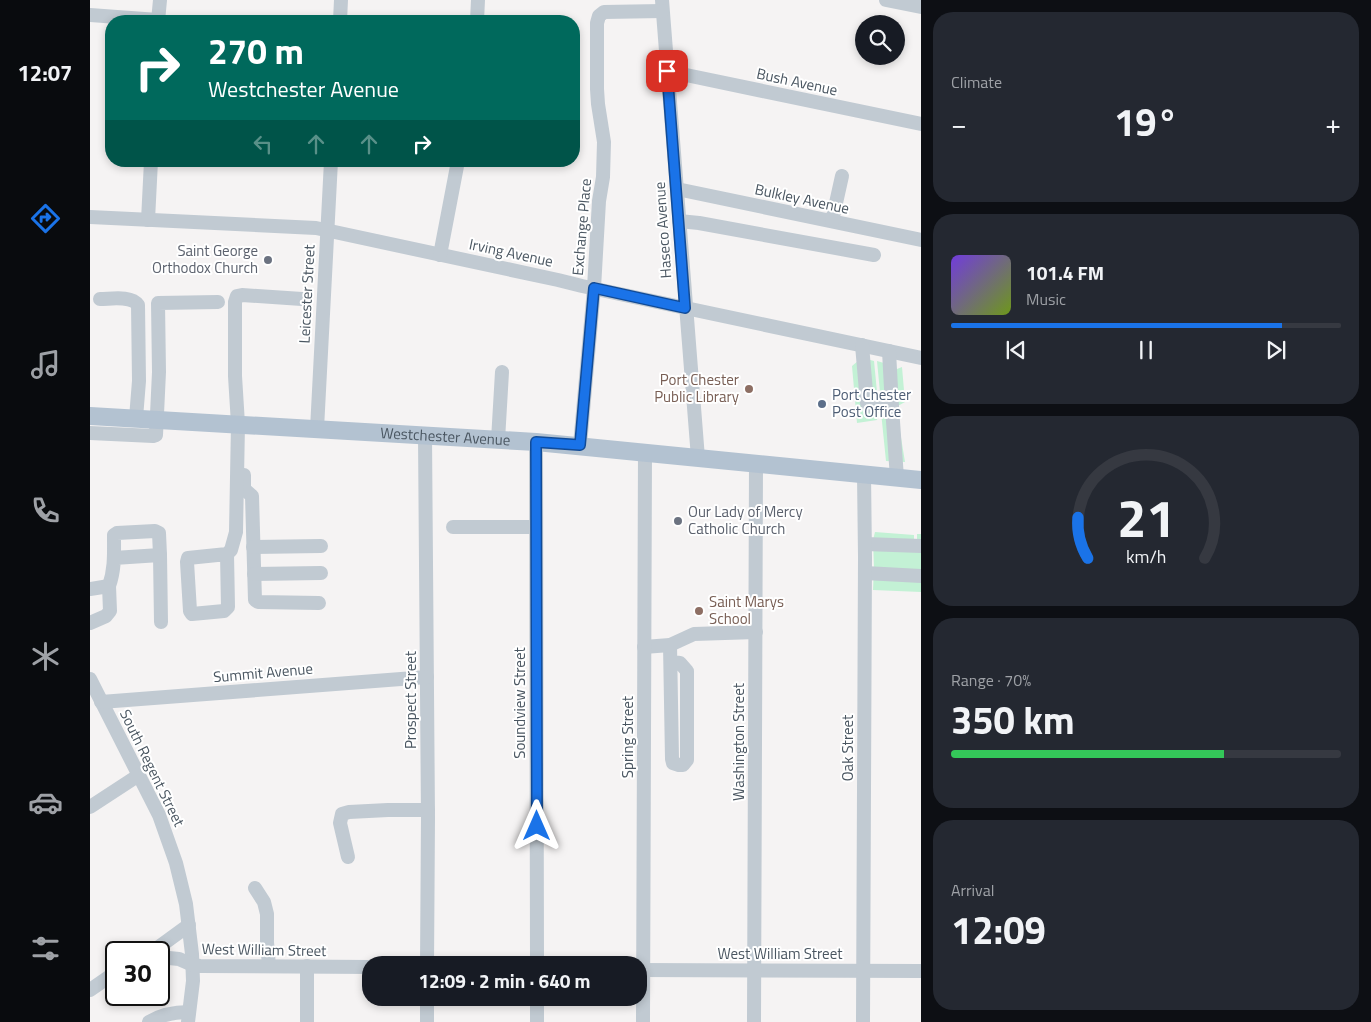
<!DOCTYPE html>
<meta charset="utf-8">
<style>
:root{--surface:#171b24;--page:#242831;--text:#f1f3f6;--muted:#9ea1a6;--line:#363941;--accent:#1a73e8}
body{margin:0;font-family:"Titillium Web",sans-serif;background:var(--page);color:var(--text);height:100vh;display:flex;flex-direction:column;font-size:19px;white-space:nowrap}
*{box-sizing:border-box;margin:0}
p{font-size:16px;color:var(--muted)}
.icon{flex:none;width:28px;height:28px;fill:none;stroke:currentColor;stroke-width:2;stroke-linecap:round;stroke-linejoin:round}
.map{position:relative;flex:1;overflow:hidden}
.drawer{display:flex;flex-direction:column;gap:12px;padding:12px;background:#0d0f14;width:450px}
.drawer>*{flex:none}
.guide{position:absolute;left:15px;top:15px;width:475px;height:152px;border-radius:20px;box-shadow:0 2px 8px #0003;background:#00695c;color:#fff;overflow:hidden}
.controls{position:absolute;left:765px;top:15px;display:grid;gap:10px}
.controls a{display:grid;place-items:center;width:50px;height:50px;border-radius:50%;background:var(--surface);box-shadow:0 2px 8px #0003;font-size:25px}
.speed{position:absolute;left:15px;top:941px;display:flex;gap:10px;font-size:25px;font-weight:700;text-align:center}
.speed>*{display:grid;place-content:center;width:65px;height:65px;border-radius:50%;background:var(--surface);box-shadow:0 2px 8px #0003;line-height:1}
.speed .limit{border:2px solid #111;border-radius:8px;background:#fff;color:#111}
.pin{position:absolute;display:grid;place-items:center;width:42px;height:42px;color:#fff;margin:-21px;border-radius:10px;box-shadow:0 2px 8px #0006}
.me{position:absolute;width:55px;margin:-28px;rotate:0deg;stroke-linejoin:round;filter:drop-shadow(0 0 4px #0008)}
.turn{display:flex;align-items:center;gap:18px;height:105px;padding:0 20px;font-size:22px}
.turn .icon{width:65px;height:65px;stroke-width:2.5}
.turn b{display:block;font-size:35px;line-height:42px}
.lanes{display:flex;align-items:center;height:48px;padding:0 20px;background:#0003;justify-content:center;gap:25px;direction:ltr}
.lanes .off{opacity:.35}
.big{font-size:38px;font-weight:700;line-height:1.1}
.drawer .card{flex:1;display:flex;flex-direction:column;justify-content:center;gap:8px;min-width:0;padding:0 18px;border-radius:20px;background:var(--page)}
.drawer .dial{align-items:center;gap:0}
.dial svg{height:130px;overflow:visible;fill:none;stroke:var(--line);stroke-width:7;stroke-linecap:round;text-anchor:middle}
.dial text{fill:var(--text);stroke:none}
.song{display:flex;align-items:center;gap:15px}
.cover{width:60px;height:60px;border-radius:8px;background:linear-gradient(135deg,hsl(260 70% 55%),hsl(80 70% 35%))}
.played{height:5px;border-radius:2px;background:linear-gradient(90deg,var(--accent) 85%,var(--line) 85%)}
.keys{display:flex;justify-content:space-around;direction:ltr}
.heat{display:flex;justify-content:space-between;align-items:center;font-size:28px;direction:ltr}
.charge{height:8px;border-radius:4px;background:linear-gradient(90deg,#34c759 70%,var(--line) 0)}
.trip{position:absolute;left:272px;top:956px;width:285px;height:50px;border-radius:20px;background:var(--surface);box-shadow:0 2px 8px #0003;font-weight:700;line-height:50px;text-align:center}
main{display:flex;flex:1;min-height:0}
.dock{display:flex;flex-direction:column;width:90px;justify-content:space-around;align-items:center;background:#090b0e;color:var(--muted)}
.dock .icon{width:35px;height:35px}
.dock .on{color:var(--accent)}
.dock b{font-size:22px;color:var(--text)}
.map>svg:first-child{display:block}
</style>
<main>
<nav class="dock">
<b>12:07</b>
<svg class="icon on" aria-label="directions" viewBox="0 0 24 24"><path d="M12 3l9 9-9 9-9-9zM9 14v-3h6M13 9l2 2-2 2"/></svg>
<svg class="icon" aria-label="music" viewBox="0 0 24 24"><path d="M9 18V5l10-2v13"/><circle cx="6" cy="18" r="3"/><circle cx="16" cy="16" r="3"/></svg>
<svg class="icon" aria-label="phone" viewBox="0 0 24 24"><path d="M5 4h4l2 5-3 2q2 4 5 5l2-3 5 2v4C11 20 4 13 5 4z"/></svg>
<svg class="icon" aria-label="climate" viewBox="0 0 24 24"><path d="M12 3v18M4 7l16 10M4 17L20 7"/></svg>
<svg class="icon" aria-label="car" viewBox="0 0 24 24"><path d="M5 17H2v-5l4-1 3-4h7l3 4 3 1v5h-3M9 17h6M6 11h13"/><circle cx="7" cy="17" r="2"/><circle cx="17" cy="17" r="2"/></svg>
<svg class="icon" aria-label="filters" viewBox="0 0 24 24"><path d="M4 7h16M4 17h16"/><circle cx="9" cy="7" r="2"/><circle cx="15" cy="17" r="2"/></svg>
</nav>
<div class="map">
<svg width="831" height="1022" viewBox="0 0 831 1022">
<rect width="100%" height="100%" fill="#f5f3f3"/>
<g fill="#c3f1d5">
<path d="M 769,357 L 784,361 L 788,402 L 791,403 L 787,361 L 794,363 L 802,371 L 812,367 L 815,402 L 806,407 L 815,462 L 796,461 L 791,412 L 788,413 L 787,420 L 767,423 L 762,366 L 768,361 Z"/>
<path d="M 785,532 L 824,535 L 824,543 L 827,543 L 827,534 L 831,534 L 831,592 L 783,590 L 784,568 L 783,540 Z"/>
</g>
<g fill="none" stroke-linecap="round" stroke-linejoin="round">
<g stroke="#c1cad2" stroke-width="14">
<path d="M 572,0 L 608,458"/>
<path d="M 796,0 L 831,7"/>
<path d="M 0,15 L 68,20"/>
<path d="M 68,21 L 70,0"/>
<path d="M 250,21 L 251,0"/>
<path d="M 387,21 L 388,0"/>
<path d="M 577,71 L 831,124"/>
<path d="M 587,189 L 831,240"/>
<path d="M 0,217 L 226,228 L 468,280 L 492,286 L 831,358"/>
<path d="M 58,220 L 61,161"/>
<path d="M 589,221 L 609,223 L 784,255"/>
<path d="M 742,221 L 752,176"/>
<path d="M 350,255 L 368,161"/>
<path d="M 10,299 C 21,299 41,295 48,305 L 49,381 L 46,418"/>
<path d="M 772,345 L 777,403 L 779,406 L 802,407"/>
<path d="M 799,351 L 802,407 L 807,478"/>
<path d="M 227,429 L 241,161"/>
<path d="M 0,433 L 63,436 L 66,435 L 69,372 L 68,303 L 128,302"/>
<path d="M 335,436 L 338,818 L 337,965"/>
<path d="M 408,440 L 412,372"/>
<path d="M 446,442 L 447,965"/>
<path d="M 490,445 L 504,288 L 509,201 L 513,177 L 514,142 L 508,104 L 507,89 L 507,23 L 509,16 L 514,12 L 572,11"/>
<path d="M 154,475 L 154,489 L 162,496 L 165,600 L 168,602 L 229,603"/>
<path d="M 363,527 L 446,527"/>
<path d="M 775,544 L 831,546"/>
<path d="M 163,547 L 231,546"/>
<path d="M 137,554 L 138,607 L 134,611 L 102,614 L 100,611 L 97,562 L 98,558 L 137,554 L 141,550 L 146,532 L 148,424 L 145,376 L 145,302 L 147,296 L 152,295 L 212,299"/>
<path d="M 70,555 L 71,622"/>
<path d="M 775,573 L 831,576"/>
<path d="M 164,574 L 231,573"/>
<path d="M 19,586 C 25,569 24,553 24,535 L 27,533 L 65,531 L 69,533 L 70,555 L 24,558"/>
<path d="M 0,589 L 19,586 L 20,611 L 16,616 L 0,623"/>
<path d="M 580,645 L 582,759 L 583,763 L 589,765 L 593,765 L 597,760 L 597,671 L 590,663 L 581,662"/>
<path d="M 554,647 L 580,645 L 604,634 L 666,632"/>
<path d="M 0,679 L 69,815 L 86,863 L 96,904 L 102,954 L 103,981 L 98,1022"/>
<path d="M 11,702 L 337,677"/>
<path d="M 0,807 L 49,775"/>
<path d="M 258,857 L 250,823 L 252,814 L 259,812 L 298,810 L 338,810"/>
<path d="M 165,888 L 174,902 L 177,914 L 177,942 L 179,966"/>
<path d="M 62,952 L 99,925"/>
<path d="M 69,957 L 89,959 L 103,965 L 110,966 L 281,967"/>
<path d="M 217,966 L 217,1022"/>
<path d="M 549,970 L 831,971"/>
<path d="M 0,990 L 26,972"/>
<path d="M 337,998 L 337,1022"/>
<path d="M 59,1022 C 72,1014 84,1012 99,1012"/>
<path d="M 447,1022 L 447,998"/>
<path d="M 553,1022 L 555,452"/>
<path d="M 664,1022 L 666,463"/>
<path d="M 773,1022 L 775,557 L 774,474"/>
</g>
<path stroke="#b3c2d1" stroke-width="18" id="s1" d="M 0,416 L 446,442 L 831,480"/>
</g>
<g fill="none" stroke-linecap="round" stroke-linejoin="round">
<g stroke="#114b97" stroke-width="12">
<path id="route" d="M 447,826 L 446,442 L 490,445 L 504,288 L 595,308 L 577,71"/>
</g>
<use href="#route" stroke="#1a73e8" stroke-width="9"/>
</g>
<g fill="#6b7280" stroke="#fff" stroke-width="2">
<circle cx="178" cy="260" r="5"/>
<circle cx="588" cy="521" r="5"/>
</g>
<g fill="#8d6e63" stroke="#fff" stroke-width="2">
<circle cx="659" cy="389" r="5"/>
<circle cx="609" cy="611" r="5"/>
</g>
<circle fill="#5c6f8a" stroke="#fff" stroke-width="2" cx="732" cy="404" r="5"/>
<g text-anchor="middle" stroke-width="4" stroke-linejoin="round" paint-order="stroke">
<g font-size="15" fill="#4a5661" stroke="#fff">
<text transform="translate(707 82) rotate(12)" y="5">Bush Avenue</text>
<text transform="translate(712 199) rotate(12)" y="5">Bulkley Avenue</text>
<text transform="translate(492 227) rotate(-85)" y="5">Exchange Place</text>
<text transform="translate(573 230) rotate(-94)" y="5">Haseco Avenue</text>
<text transform="translate(421 253) rotate(12)" y="5">Irving Avenue</text>
<text transform="translate(217 294) rotate(-87)" y="5">Leicester Street</text>
<text dy="5" stroke="none"><textPath href="#s1" startOffset="356">Westchester Avenue</textPath></text>
<text transform="translate(173 673) rotate(-5)" y="5">Summit Avenue</text>
<text transform="translate(321 700) rotate(-90)" y="5">Prospect Street</text>
<text transform="translate(430 703) rotate(-90)" y="5">Soundview Street</text>
<text transform="translate(538 737) rotate(-90)" y="5">Spring Street</text>
<text transform="translate(649 742) rotate(-90)" y="5">Washington Street</text>
<text transform="translate(758 748) rotate(-90)" y="5">Oak Street</text>
<text transform="translate(62 768) rotate(64)" y="5">South Regent Street</text>
<text transform="translate(174 950) rotate(1)" y="5">West William Street</text>
<text x="690" y="959">West William Street</text>
</g>
<g font-size="15" fill="#5b616d" stroke="#fff" text-anchor="end">
<text x="168" y="256">Saint George<tspan x="168" dy="17">Orthodox Church</tspan></text>
<text x="598" y="517" text-anchor="start">Our Lady of Mercy<tspan x="598" dy="17">Catholic Church</tspan></text>
</g>
<g font-size="15" fill="#785e54" stroke="#fff" text-anchor="end">
<text x="649" y="385">Port Chester<tspan x="649" dy="17">Public Library</tspan></text>
<text x="619" y="607" text-anchor="start">Saint Marys<tspan x="619" dy="17">School</tspan></text>
</g>
<g font-size="15" fill="#4e5e75" stroke="#fff" text-anchor="start">
<text x="742" y="400">Port Chester<tspan x="742" dy="17">Post Office</tspan></text>
</g>
</g>
</svg>
<div class="controls">
<a><svg class="icon" aria-label="search" viewBox="0 0 24 24"><circle cx="10" cy="10" r="6"/><path d="M15 15l6 6"/></svg></a>
</div>
<div class="speed"><div class="limit">30</div></div>
<div class="pin" style="left:577px;top:71px;background:#d93025"><svg class="icon" aria-label="arrive" viewBox="0 0 24 24"><path d="M6 21V4h12l-3 4 3 4H6"/></svg></div>
<svg class="me" style="left:447px;top:826px" viewBox="-20 -20 40 40"><path d="M0-17L14 15 0 8-14 15z" fill="#1a73e8" stroke="#fff" stroke-width="4"/></svg>
<div class="trip">12:09 · 2 min · 640 m</div>
<div class="guide">
<div class="turn"><svg class="icon" aria-label="right" viewBox="0 0 24 24"><path d="M7 20v-9h11M14 6l5 5-5 5"/></svg><div><b>270 m</b>Westchester Avenue</div></div>
<div class="lanes"><svg class="icon off" aria-label="left" viewBox="0 0 24 24"><path d="M17 20v-9H6M10 6l-5 5 5 5"/></svg><svg class="icon off" aria-label="ahead" viewBox="0 0 24 24"><path d="M12 20V5M6 11l6-6 6 6"/></svg><svg class="icon off" aria-label="ahead" viewBox="0 0 24 24"><path d="M12 20V5M6 11l6-6 6 6"/></svg><svg class="icon" aria-label="right" viewBox="0 0 24 24"><path d="M7 20v-9h11M14 6l5 5-5 5"/></svg></div>
</div>
</div>
<section class="drawer">
<div class="card"><p>Climate</p>
<div class="heat"><a>−</a><b class="big">19°</b><a>+</a></div>
</div>
<div class="card">
<div class="song"><i class="cover"></i><div><b>101.4 FM</b><p>Music</p></div></div>
<div class="played"></div>
<div class="keys"><svg class="icon" aria-label="previous" viewBox="0 0 24 24"><path d="M18 5L8 12l10 7zM5 5v14"/></svg><svg class="icon" aria-label="pause" viewBox="0 0 24 24"><path d="M8 5v14M16 5v14"/></svg><svg class="icon" aria-label="next" viewBox="0 0 24 24"><path d="M6 5l10 7-10 7zM19 5v14"/></svg></div>
</div>
<div class="card dial"><svg viewBox="0 0 100 80">
<path d="M14 69A42 42 0 1 1 86 69"/>
<path d="M14 69A42 42 0 0 1 8 44" stroke="#1a73e8"/>
<text x="50" y="56" font-size="32" font-weight="700">21</text>
<text x="50" y="72" font-size="11">km/h</text>
</svg></div>
<div class="card"><p>Range · 70%</p><b class="big">350 km</b><div class="charge"></div></div>
<div class="card"><p>Arrival</p><b class="big">12:09</b></div>
</section>
</main>
